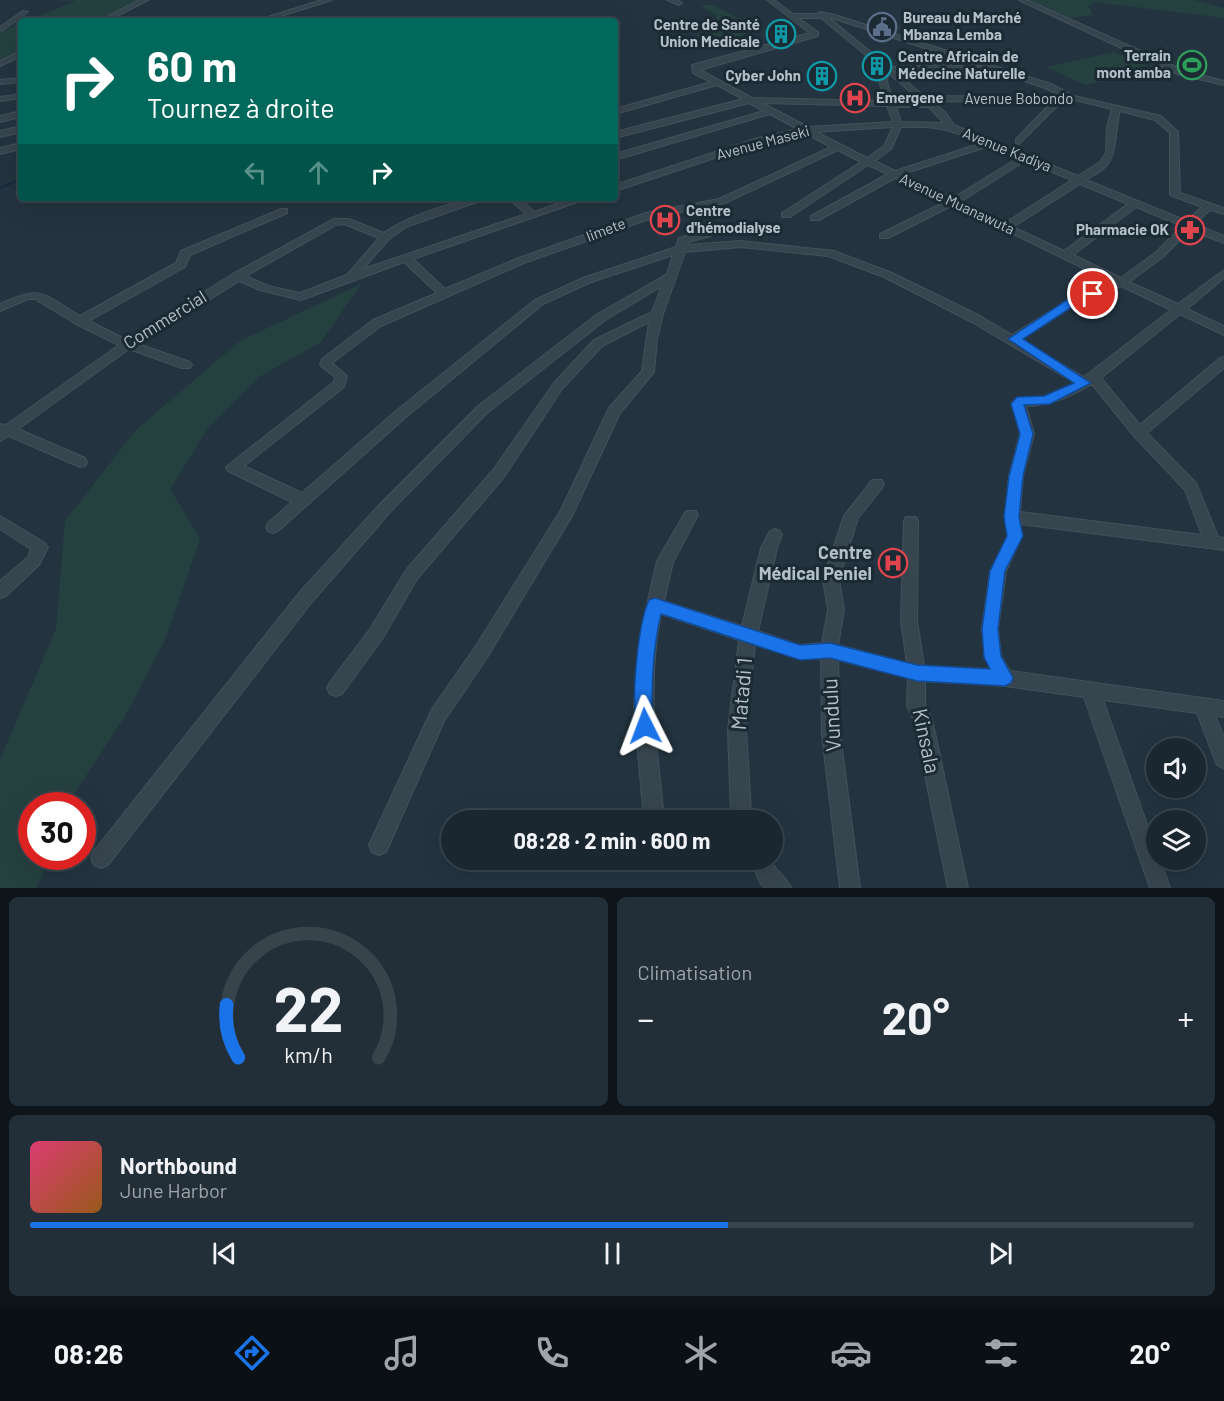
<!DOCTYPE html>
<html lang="fr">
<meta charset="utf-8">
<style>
:root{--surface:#1a2730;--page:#232f38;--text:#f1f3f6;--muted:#9fa5ab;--line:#38444c;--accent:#1a73e8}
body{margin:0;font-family:Barlow,sans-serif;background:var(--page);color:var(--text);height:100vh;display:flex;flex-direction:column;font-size:22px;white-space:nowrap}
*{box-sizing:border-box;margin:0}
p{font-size:20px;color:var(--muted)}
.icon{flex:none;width:33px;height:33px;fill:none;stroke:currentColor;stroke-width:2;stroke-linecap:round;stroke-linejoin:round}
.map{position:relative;height:888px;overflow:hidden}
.drawer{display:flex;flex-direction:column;gap:9px;padding:9px;background:#0e151a;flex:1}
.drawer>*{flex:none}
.hud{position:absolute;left:18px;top:18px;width:600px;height:183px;border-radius:6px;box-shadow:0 6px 24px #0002,0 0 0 2px var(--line);background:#00695c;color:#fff;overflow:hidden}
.controls{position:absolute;left:1146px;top:738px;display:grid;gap:12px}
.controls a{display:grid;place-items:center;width:60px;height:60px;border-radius:50%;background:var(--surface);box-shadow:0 6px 24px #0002,0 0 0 2px var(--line);font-size:30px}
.speed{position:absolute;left:18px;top:792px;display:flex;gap:12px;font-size:30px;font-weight:700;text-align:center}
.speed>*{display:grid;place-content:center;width:78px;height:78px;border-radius:50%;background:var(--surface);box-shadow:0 6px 24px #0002,0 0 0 2px var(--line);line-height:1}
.speed .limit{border:9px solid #d22;background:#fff;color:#111}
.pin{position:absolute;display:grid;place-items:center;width:51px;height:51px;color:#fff;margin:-26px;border:3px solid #fff;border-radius:50%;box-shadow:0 2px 6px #0007}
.me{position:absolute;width:66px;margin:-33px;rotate:357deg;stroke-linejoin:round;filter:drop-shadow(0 0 4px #0008)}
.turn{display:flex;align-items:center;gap:21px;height:126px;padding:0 30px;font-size:27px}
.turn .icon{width:78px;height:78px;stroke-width:2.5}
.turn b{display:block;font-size:42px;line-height:51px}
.lanes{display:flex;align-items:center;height:57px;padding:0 30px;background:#0003;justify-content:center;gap:30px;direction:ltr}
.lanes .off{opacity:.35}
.big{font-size:45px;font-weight:700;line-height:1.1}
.drawer .widget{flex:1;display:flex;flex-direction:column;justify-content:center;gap:9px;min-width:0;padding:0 21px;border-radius:9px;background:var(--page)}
.drawer .dial{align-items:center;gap:0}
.dial svg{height:156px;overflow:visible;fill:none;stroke:var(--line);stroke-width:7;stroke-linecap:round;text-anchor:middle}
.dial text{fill:var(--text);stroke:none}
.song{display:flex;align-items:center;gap:18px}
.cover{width:72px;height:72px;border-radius:9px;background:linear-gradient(135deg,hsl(340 70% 55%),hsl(30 70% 35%))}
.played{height:6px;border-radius:3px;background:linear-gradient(90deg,var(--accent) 60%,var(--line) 60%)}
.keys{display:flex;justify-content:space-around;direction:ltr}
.heat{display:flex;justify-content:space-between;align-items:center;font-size:33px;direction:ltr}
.drawer .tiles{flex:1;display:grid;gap:9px;grid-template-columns:1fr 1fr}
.widget:last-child{grid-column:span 2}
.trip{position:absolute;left:441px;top:810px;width:342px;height:60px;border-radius:30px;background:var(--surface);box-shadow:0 6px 24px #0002,0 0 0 2px var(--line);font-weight:700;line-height:60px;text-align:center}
.menu{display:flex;height:96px;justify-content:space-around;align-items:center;background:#0a1013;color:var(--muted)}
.menu .icon{width:42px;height:42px}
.menu .active{color:var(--accent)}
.menu b{font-size:27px;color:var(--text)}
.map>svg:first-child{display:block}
</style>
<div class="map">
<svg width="1224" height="888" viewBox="0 0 1224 888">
<rect width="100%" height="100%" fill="#233440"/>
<g fill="#25413f">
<path d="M 60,0 L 135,0 L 142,2 L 102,21 L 27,21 L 76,1 Z"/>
<path d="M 1030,0 L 1194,0 L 1224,8 L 1224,18 L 1095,2 L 1088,6 L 1093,15 L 1070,18 Z"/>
<path d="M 700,5 L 713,5 L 738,18 L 756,22 L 757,26 C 730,43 719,60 686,43 C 696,31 714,33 717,16 Z"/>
<path d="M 21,23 L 21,52 L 0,60 L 0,32 Z"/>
<path d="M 1114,52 L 1153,69 L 1085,85 L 1047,67 Z"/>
<path d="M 361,284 L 321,342 L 259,377 L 208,428 L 170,489 L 200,539 L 165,640 L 125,716 L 67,805 L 32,806 L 32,856 L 49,857 L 37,888 L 0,888 L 0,759 L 56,629 L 65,521 L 136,430 L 240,341 Z"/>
</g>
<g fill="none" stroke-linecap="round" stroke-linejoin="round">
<path stroke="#152c3e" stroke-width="2" d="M 0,188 L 21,179"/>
<g stroke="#43515b" stroke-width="2">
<g id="minor">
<path d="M 140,0 L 148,0 L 107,21 L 99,21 Z"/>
<path d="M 322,0 L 332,0 L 265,21 L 255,21 Z"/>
<path d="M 667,0 L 677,0 L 682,3 L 679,5 Z"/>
<path d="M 767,0 L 774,0 L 793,14 L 817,14 L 820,12 L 835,15 L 1051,84 L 1074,96 L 1161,116 L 1178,132 L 1180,193 L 1224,208 L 1224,214 L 1210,210 L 1195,224 L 1224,236 L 1224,243 L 1190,230 L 1163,257 L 1129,282 L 1178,304 L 1224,270 L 1224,278 L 1187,309 L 1224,326 L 1224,335 L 1180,314 L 1101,378 L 1140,425 L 1220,358 L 1224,357 L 1224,368 L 1147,433 L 1196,483 L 1218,537 L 1224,538 L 1224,550 L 1020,524 L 1022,536 L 1006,571 L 998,629 L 1001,656 L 1010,671 L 1224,701 L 1224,717 L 1215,716 L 1224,737 L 1224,768 L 1217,765 L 1197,713 L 1103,700 L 1156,850 L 1156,860 L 1160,860 L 1170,888 L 1150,888 L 1084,697 L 1005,686 L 925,681 L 925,705 L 932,719 L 968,888 L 948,888 L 914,721 L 907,706 L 908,678 L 838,660 L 840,734 L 860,888 L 840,888 L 822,734 L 821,658 L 799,659 L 755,645 L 746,730 L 751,813 L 754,820 L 734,820 L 731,813 L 728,730 L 739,640 L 661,614 C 647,681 656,742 663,809 L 660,816 L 653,819 L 646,816 L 643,809 L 634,705 L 640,636 L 657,561 L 686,511 L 696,511 L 698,515 L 673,562 L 664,601 L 742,626 L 761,548 L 770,531 L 775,529 L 780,531 L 782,535 L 777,548 L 758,631 L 799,645 L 822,643 L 828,610 L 823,579 L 844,516 L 872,480 L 882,480 L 884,484 L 882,488 L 858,518 L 839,579 L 844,610 L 838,645 L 907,663 L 901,621 L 904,521 L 906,517 L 916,517 L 918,521 L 917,621 L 924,666 L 991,669 L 985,658 L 982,629 L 990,571 L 1008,536 L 1005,517 L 1009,476 L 1020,434 L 1012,402 L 1018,398 L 1045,397 L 1075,383 L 972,322 L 884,277 L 828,256 L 741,247 L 685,252 L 663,314 L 657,339 L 654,372 L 620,413 L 572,516 L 488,656 L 444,721 L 386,852 L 379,855 L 372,852 L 369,845 L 432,709 L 476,646 L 561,510 L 609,408 L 642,371 L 649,322 L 602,346 L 562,389 L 504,477 L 417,579 L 382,639 L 342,694 L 336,696 L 330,694 L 327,688 L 330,682 L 370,629 L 407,569 L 494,469 L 554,383 L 594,340 L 652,312 L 662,286 L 604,321 L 487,413 L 391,511 L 311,603 L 108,865 L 101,868 L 94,865 L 91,858 L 94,851 L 299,593 L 381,503 L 477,407 L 596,315 L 667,274 L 673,255 L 591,282 L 543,304 L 406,417 L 278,531 L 273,533 L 268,531 L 266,527 L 268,523 L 292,502 L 228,471 L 226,467 L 334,382 L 335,377 L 320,365 L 322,359 L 373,320 L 437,293 L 404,262 L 301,300 L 260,290 L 239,281 L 138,344 L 190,362 L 192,365 L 190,368 L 182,368 L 129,349 L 18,429 L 85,458 L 87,462 L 85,466 L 80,467 L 9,436 L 0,441 L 0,424 L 6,425 L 119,345 L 76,324 L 35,299 L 28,299 L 0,311 L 0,304 C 43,284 42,294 80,316 L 176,263 L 181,251 L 281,209 L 287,209 L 287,213 L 190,255 L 185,267 L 89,321 L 127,340 L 233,274 L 334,219 L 349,219 L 384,233 C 406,217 460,198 488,198 L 406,227 L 389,239 L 363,269 L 526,214 L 508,198 L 519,198 L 534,212 L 574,198 L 589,198 L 413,259 L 445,289 L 516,259 L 646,213 L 719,199 L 831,147 L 805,133 L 763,142 L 615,191 L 615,185 L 758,138 L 798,129 L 770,114 L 615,160 L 615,154 L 764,111 L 749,103 L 615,138 L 615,132 L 743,99 L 717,85 L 615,114 L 615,109 L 711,82 L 693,73 L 692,65 L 810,33 ZM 798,18 L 821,18 L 883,69 C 876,80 882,90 886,101 L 752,98 L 700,70 L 818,36 L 818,32 ZM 829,18 L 832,18 L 983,67 L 942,65 L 889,67 ZM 942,69 L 1001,73 L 1045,88 L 1064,97 L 924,96 L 894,71 ZM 888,73 L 923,102 L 894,102 L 887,82 ZM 1075,100 L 1112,109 L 1107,127 L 1106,153 L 1100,162 L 1078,176 L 954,125 L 945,112 L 931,101 L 1052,102 L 1016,139 L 1016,143 L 1019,144 L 1061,102 ZM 762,103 L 887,106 L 893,122 L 808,127 ZM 896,107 L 929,107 L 944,123 L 901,122 ZM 1120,111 L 1155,120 L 1170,133 L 1170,195 L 1202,207 L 1187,221 L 1086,180 C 1093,175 1101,172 1106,166 C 1117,156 1115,127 1120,111 ZM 893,127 L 884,146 L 867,158 L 816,132 ZM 901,127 C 938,126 948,129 982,143 L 895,171 L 875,161 L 891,149 ZM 989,146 L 1018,158 L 953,198 L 903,174 ZM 838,150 L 861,162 L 782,213 L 782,217 L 790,217 L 868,165 L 888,174 L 811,216 L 811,220 L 819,220 L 895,178 L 945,202 L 880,234 L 880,238 L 888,238 L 953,205 L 1112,282 L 1070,299 L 1012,335 L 980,316 L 892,273 L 834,251 L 741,241 L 687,245 L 688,242 L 711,236 L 712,234 L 707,231 L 679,238 L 676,247 L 583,278 L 535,300 L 396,411 L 302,493 L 244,466 L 344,387 L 347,376 L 332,363 L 381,326 L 524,263 L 652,218 L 725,203 ZM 1025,161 L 1072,180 L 1005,223 L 960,202 ZM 1080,184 L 1128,204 L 1064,251 L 1013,227 ZM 1136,207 L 1182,226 L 1155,253 L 1121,278 L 1073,255 ZM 344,224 L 379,238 L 347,275 L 300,293 L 268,286 L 246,276 L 336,225 ZM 1121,286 L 1171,310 L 1084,377 L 1020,340 L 1078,303 ZM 1092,384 L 1134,436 L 1185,490 L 1202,535 L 1020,512 L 1023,476 L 1034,434 L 1026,406 C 1052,405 1070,397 1092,384 Z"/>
<path d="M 1019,0 L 1027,0 L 1183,70 L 1224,81 L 1224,85 L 1177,74 Z"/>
<path d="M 23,11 L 28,12 L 0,32 L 0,27 Z"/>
<path d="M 21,51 L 21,56 L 0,66 L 0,61 Z"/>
<path d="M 21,78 L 21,82 L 0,84 L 0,80 Z"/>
<path d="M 21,94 L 21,98 L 0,101 L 0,97 Z"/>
<path d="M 21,111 L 21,117 L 0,122 L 0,116 Z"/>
<path d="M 21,126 L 21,132 L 0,137 L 0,131 Z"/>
<path d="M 21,143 L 21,149 L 0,154 L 0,148 Z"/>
<path d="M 0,516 L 45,543 L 48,547 L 39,565 L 6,596 L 0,598 L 0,581 L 28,557 L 31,549 L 0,529 Z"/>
<path d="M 750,860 L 770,860 C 776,871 786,877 791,888 L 765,888 L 761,884 Z"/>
</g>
</g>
<use href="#minor" fill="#37454f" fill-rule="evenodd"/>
</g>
<path fill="#1a73e8" stroke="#114b97" stroke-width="1.5" d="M 1089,291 L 1099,294 L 1078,303 L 1023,339 L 1091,383 L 1050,404 L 1024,405 L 1033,434 L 1023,476 L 1019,517 L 1023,536 L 1005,571 L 998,629 L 1001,656 L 1013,678 L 1011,683 L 1005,686 L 917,681 L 830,658 L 800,660 L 661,614 C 654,643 652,674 652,704 C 652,714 656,723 652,732 L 645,735 L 639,732 C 629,708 638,624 649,600 L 655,598 L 800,645 L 830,643 L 917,665 L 990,669 L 984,657 L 982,629 L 990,571 L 1007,536 L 1004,517 L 1009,476 L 1020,434 L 1011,404 L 1017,397 L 1044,396 L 1074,383 L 1008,339 L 1070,298 Z"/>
<defs>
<g id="civic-ring" transform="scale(1.5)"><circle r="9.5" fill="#1c2a34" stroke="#5c6f8a" stroke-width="1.5"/><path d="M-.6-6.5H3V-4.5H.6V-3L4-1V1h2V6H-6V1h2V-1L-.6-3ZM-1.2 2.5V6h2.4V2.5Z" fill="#5c6f8a"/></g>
<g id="building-ring" transform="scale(1.5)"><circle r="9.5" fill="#1c2a34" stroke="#0f9aa8" stroke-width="1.5"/><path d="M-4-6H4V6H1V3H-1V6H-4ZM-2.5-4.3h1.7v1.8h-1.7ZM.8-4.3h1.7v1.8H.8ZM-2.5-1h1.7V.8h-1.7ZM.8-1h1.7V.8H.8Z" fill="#0f9aa8"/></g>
<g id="stadium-ring" transform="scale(1.5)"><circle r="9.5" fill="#1c2a34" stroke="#2e9e5b" stroke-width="1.5"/><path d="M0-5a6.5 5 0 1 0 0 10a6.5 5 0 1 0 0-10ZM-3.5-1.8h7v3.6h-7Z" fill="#2e9e5b"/></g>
<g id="hospital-ring" transform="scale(1.5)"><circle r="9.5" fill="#1c2a34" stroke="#e0444e" stroke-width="1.5"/><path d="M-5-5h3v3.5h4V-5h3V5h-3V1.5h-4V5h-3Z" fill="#e0444e"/></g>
<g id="pharmacy-ring" transform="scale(1.5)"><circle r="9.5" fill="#1c2a34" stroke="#e0444e" stroke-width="1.5"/><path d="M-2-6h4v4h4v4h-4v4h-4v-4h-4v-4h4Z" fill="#e0444e"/></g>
</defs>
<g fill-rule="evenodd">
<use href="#civic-ring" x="882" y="27"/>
<use href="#building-ring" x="781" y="34"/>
<use href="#stadium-ring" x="1192" y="65"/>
<use href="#building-ring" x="877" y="66"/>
<use href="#building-ring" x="822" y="76"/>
<use href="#hospital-ring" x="855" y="98"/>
<use href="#hospital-ring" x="665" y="220"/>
<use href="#pharmacy-ring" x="1190" y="230"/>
<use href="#hospital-ring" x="893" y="563"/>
</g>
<g text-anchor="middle" stroke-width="6" stroke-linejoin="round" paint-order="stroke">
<g font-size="15" font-weight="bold" fill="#b3c0ca" stroke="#1c2a34" text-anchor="start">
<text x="903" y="23">Bureau du Marché<tspan x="903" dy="17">Mbanza Lemba</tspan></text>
<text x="760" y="30" text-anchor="end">Centre de Santé<tspan x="760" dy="17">Union Medicale</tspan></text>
<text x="1171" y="61" text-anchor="end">Terrain<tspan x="1171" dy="17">mont amba</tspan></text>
<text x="898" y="62">Centre Africain de<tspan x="898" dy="17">Médecine Naturelle</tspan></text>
<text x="801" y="81" text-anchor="end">Cyber John</text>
<text x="876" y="103">Emergene</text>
<text x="686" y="216">Centre<tspan x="686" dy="17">d'hémodialyse</tspan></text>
<text x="1169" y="235" text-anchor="end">Pharmacie OK</text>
</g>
<g font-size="15" fill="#b3c0ca" stroke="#1c2a34">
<text x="1019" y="104">Avenue Bobondo</text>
<text transform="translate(763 143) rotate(-15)" y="5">Avenue Maseki</text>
<text transform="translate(1007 150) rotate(22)" y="5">Avenue Kadiya</text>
<text transform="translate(957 204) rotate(25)" y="5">Avenue Muanawuta</text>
<text transform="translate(606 230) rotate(-21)" y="5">limete</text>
</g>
<g font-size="18" fill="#b3c0ca" stroke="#1c2a34">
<text transform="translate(165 320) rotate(-32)" y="6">Commercial</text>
</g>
<g font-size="18" font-weight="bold" fill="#b3c0ca" stroke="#1c2a34" text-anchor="end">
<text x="872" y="559">Centre<tspan x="872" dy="21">Médical Peniel</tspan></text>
</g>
<g font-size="21" fill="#b3c0ca" stroke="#1c2a34">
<text transform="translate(742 694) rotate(-85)" y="7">Matadi 1</text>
<text transform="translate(832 715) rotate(-93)" y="7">Vundulu</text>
<text transform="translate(926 741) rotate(78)" y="7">Kinsala</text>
</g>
</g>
</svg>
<div class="controls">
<a><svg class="icon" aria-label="sound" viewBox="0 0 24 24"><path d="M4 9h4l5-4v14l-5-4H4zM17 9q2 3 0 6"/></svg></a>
<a><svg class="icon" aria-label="layers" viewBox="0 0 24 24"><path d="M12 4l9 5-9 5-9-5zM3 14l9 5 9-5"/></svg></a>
</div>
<div class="speed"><div class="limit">30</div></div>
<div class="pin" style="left:1093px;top:294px;background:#d93025"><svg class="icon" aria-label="arrive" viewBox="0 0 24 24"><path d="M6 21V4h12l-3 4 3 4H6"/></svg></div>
<svg class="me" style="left:645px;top:726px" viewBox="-20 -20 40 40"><path d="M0-17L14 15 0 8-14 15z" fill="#1a73e8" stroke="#fff" stroke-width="4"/></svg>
<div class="trip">08:28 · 2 min · 600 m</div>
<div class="hud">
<div class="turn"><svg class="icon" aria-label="right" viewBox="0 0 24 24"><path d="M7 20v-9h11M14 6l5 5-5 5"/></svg><div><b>60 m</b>Tournez à droite</div></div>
<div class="lanes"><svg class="icon off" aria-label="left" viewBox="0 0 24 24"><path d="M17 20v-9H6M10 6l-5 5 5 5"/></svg><svg class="icon off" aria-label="ahead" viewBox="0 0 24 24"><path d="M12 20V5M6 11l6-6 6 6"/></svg><svg class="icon" aria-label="right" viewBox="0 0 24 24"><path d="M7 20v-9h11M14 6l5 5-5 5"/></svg></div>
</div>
</div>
<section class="drawer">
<div class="tiles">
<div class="widget dial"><svg viewBox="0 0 100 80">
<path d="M14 69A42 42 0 1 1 86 69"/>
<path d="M14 69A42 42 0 0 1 8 42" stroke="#1a73e8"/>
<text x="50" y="56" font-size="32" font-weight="700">22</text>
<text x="50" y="72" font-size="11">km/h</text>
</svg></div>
<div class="widget"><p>Climatisation</p>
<div class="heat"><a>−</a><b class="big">20°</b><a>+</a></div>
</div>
<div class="widget">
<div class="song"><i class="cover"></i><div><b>Northbound</b><p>June Harbor</p></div></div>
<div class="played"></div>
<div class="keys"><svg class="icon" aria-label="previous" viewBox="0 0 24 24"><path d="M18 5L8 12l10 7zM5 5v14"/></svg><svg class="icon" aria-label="pause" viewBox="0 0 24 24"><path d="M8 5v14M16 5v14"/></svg><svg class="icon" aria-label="next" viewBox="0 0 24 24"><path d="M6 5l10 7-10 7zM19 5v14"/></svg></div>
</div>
</div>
</section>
<nav class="menu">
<b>08:26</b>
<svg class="icon active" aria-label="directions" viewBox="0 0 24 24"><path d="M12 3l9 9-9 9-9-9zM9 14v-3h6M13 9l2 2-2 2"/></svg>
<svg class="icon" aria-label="music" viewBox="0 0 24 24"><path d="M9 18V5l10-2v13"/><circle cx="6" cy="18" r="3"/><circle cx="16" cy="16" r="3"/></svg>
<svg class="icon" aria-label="phone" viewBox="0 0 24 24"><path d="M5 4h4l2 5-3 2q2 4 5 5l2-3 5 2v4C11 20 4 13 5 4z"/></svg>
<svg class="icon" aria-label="climate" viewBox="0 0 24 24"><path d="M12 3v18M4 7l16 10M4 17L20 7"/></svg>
<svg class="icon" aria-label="car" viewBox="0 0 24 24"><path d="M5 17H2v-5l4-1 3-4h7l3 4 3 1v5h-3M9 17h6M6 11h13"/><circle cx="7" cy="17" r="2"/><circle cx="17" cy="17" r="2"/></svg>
<svg class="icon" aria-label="filters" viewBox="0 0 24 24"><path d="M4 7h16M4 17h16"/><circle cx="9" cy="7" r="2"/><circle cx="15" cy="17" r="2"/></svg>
<b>20°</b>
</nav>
